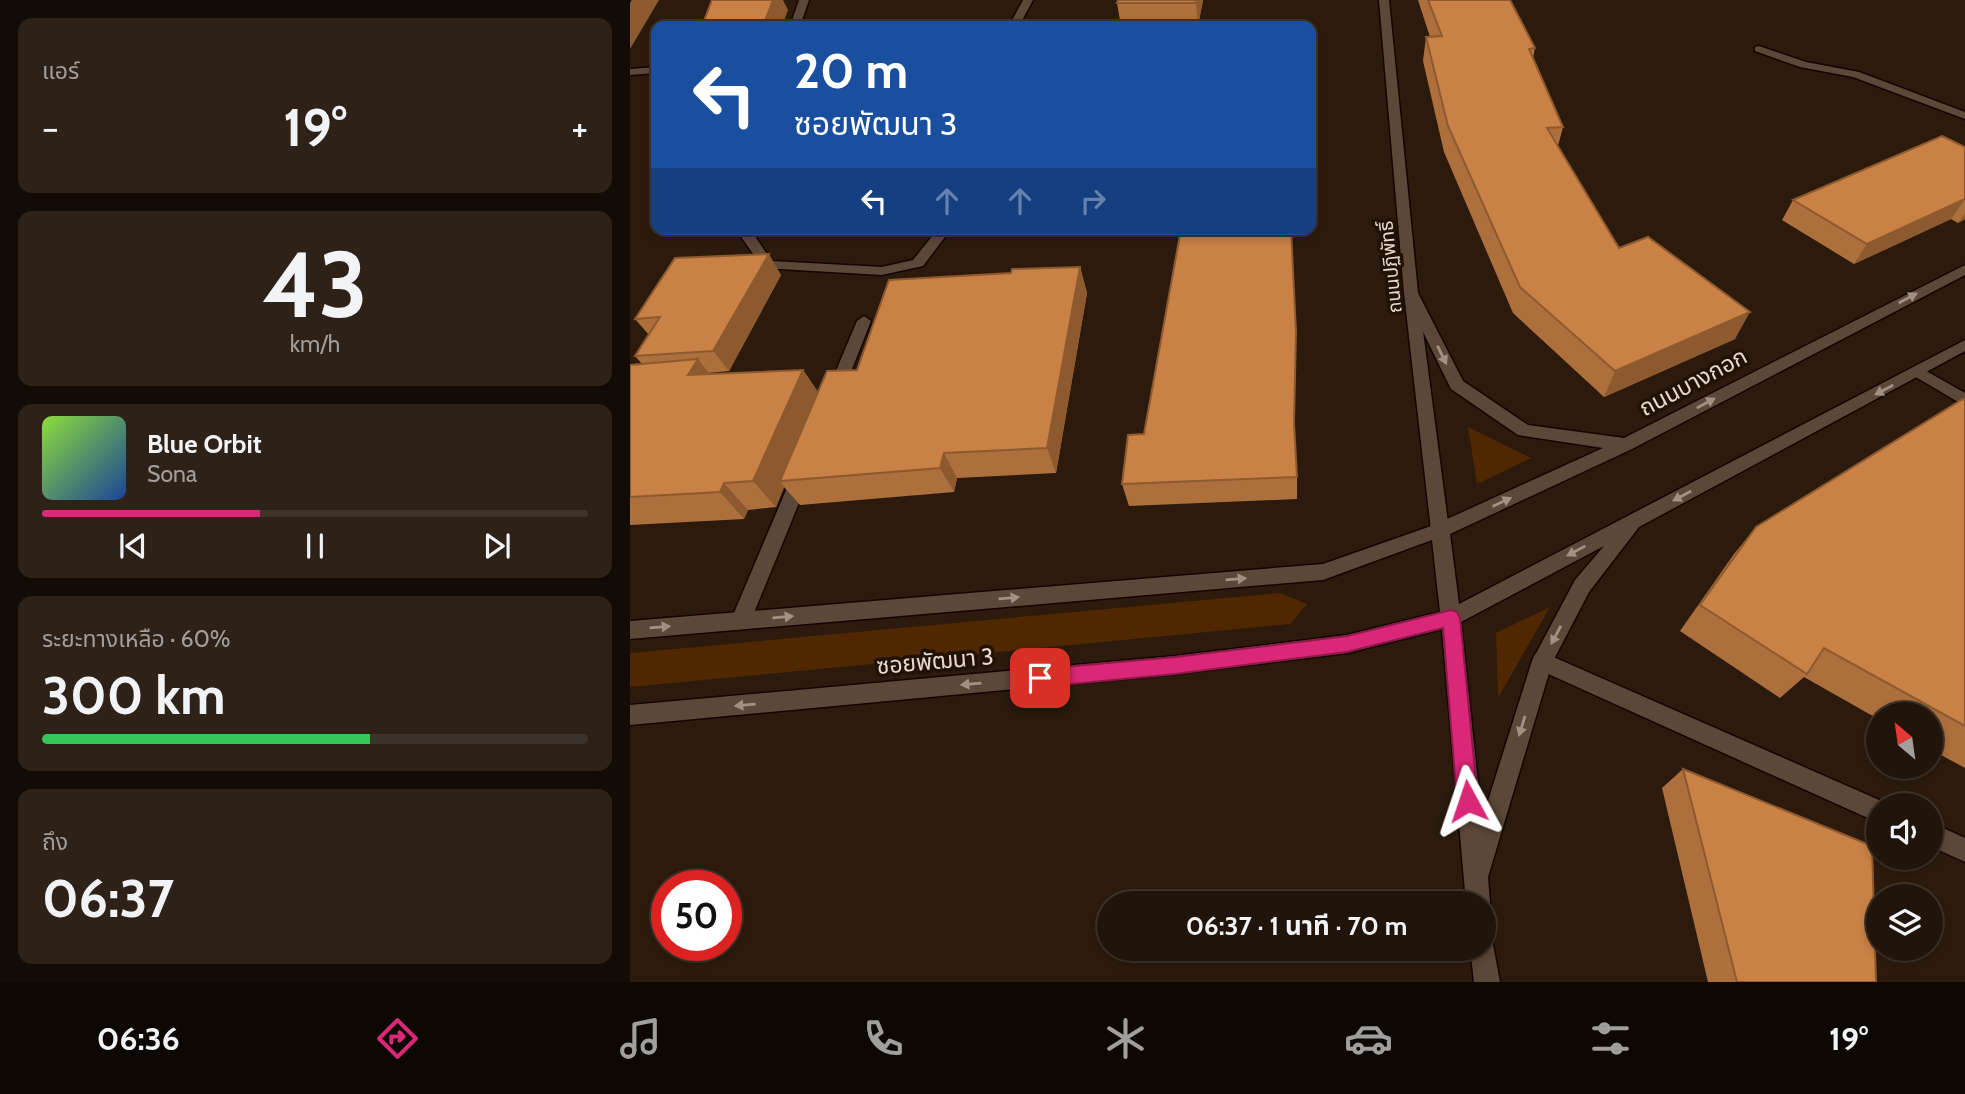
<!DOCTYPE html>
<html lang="th">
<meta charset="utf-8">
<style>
:root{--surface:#21140a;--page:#2d2118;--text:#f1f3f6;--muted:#a29e9c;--line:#3e332b;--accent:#db2777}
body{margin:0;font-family:Cabin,"Noto Sans Thai",sans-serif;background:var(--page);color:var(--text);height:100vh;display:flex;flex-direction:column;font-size:26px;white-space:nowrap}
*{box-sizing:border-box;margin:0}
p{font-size:23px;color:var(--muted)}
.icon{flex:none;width:38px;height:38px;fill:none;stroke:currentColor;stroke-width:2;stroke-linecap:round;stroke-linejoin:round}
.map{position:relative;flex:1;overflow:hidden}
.details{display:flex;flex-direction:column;gap:18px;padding:18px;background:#120b06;width:630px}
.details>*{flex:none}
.top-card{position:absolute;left:21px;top:21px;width:665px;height:214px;border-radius:14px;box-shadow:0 4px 10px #0003,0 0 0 2px var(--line);background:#1a4fa0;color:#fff;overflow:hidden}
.needle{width:46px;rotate:331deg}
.controls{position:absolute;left:1236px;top:702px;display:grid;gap:14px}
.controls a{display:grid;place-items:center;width:77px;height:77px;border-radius:50%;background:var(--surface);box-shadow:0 4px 10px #0003,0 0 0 2px var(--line);font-size:35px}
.speed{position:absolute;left:21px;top:870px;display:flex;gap:14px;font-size:35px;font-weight:700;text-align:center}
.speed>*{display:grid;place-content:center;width:91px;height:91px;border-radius:50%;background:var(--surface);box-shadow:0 4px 10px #0003,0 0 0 2px var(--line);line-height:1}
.speed .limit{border:10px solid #d22;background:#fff;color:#111}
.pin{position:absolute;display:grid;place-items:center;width:60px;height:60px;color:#fff;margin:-30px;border-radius:14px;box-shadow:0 4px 10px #0006}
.me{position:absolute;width:77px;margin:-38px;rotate:355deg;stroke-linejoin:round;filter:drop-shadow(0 0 5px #0008)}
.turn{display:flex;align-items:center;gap:24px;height:147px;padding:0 28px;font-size:32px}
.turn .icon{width:91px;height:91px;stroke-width:2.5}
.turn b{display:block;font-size:49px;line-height:60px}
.lanes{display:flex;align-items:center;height:66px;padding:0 28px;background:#0003;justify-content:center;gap:35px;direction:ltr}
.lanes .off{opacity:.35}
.big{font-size:52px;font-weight:700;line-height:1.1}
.details .tile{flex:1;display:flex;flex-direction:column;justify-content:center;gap:10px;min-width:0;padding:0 24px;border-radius:14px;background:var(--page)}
.details .dial{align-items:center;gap:0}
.dial b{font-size:91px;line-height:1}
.song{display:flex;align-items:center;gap:21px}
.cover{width:84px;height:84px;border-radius:10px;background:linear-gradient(135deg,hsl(90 70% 55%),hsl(220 70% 35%))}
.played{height:7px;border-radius:4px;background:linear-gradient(90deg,var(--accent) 40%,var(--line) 40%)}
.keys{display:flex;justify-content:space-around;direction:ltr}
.heat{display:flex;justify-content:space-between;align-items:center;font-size:38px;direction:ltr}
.charge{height:10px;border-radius:5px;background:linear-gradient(90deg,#34c759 60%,var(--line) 0)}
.trip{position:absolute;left:467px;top:891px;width:399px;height:70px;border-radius:35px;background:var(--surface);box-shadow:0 4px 10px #0003,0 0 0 2px var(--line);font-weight:700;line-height:70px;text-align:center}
.tabs{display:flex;height:112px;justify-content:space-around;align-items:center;background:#0d0804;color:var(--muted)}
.tabs .icon{width:49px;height:49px}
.tabs .active{color:var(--accent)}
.tabs b{font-size:32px;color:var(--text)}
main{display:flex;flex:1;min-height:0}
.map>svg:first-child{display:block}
</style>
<main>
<section class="details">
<div class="tile"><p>แอร์</p>
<div class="heat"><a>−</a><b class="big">19°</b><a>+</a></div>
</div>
<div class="tile dial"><b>43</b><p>km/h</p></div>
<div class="tile">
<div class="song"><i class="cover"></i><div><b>Blue Orbit</b><p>Sona</p></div></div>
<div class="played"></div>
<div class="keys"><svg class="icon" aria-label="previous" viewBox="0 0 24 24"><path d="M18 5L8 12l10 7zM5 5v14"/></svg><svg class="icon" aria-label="pause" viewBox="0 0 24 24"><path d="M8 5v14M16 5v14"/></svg><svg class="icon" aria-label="next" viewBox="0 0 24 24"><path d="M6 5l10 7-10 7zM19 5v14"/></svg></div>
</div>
<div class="tile"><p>ระยะทางเหลือ · 60%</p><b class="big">300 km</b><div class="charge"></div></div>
<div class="tile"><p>ถึง</p><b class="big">06:37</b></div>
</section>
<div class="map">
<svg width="1335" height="982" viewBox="0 0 1335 982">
<rect width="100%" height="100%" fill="#2c1b0d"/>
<g fill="#4f2700">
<path d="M 838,427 L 901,458 L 847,484 Z"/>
<path d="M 650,593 L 677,604 L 660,624 L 0,687 L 0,653 Z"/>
<path d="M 920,607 L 868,698 L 866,633 Z"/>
</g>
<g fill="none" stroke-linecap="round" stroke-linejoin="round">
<g stroke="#140500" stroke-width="3">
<path id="service" d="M 393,0 L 403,0 L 389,26 L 379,26 Z"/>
</g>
<g stroke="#140500" stroke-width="3">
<g id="minor">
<path d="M 169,0 L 179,0 L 170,26 L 160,26 Z"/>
<path d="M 1129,46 L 1176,62 L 1229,72 L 1335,112 L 1335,119 L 1223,77 L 1170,67 L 1125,51 L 1125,47 Z"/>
<path d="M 26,67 L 26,73 L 0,75 L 0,69 Z"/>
<path d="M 113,229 L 126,229 L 126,238 L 142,261 L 252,267 L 283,260 L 308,229 L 321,229 L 293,266 L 252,275 L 133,268 L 112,238 Z"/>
<path d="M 234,316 L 241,321 L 213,392 L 205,398 L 199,396 L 197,392 L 227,321 Z"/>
<path d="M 1289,367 L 1335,393 L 1335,406 L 1284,376 L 1281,372 L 1284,368 Z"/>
<path d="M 171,469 L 177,471 L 180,476 L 121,620 L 118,626 L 111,629 L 104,626 L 101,620 L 162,476 L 165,471 Z"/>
<path d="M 912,652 L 1256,803 L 1257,805 L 1248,805 L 1248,822 L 1240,819 L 905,668 L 902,661 L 905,654 Z"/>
<path d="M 1300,822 L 1335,838 L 1335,862 L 1300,846 Z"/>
</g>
</g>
<g stroke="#140500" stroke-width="3">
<path id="tertiary" d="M 749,0 L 759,0 L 788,293 L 819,530 L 816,535 L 810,537 L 804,535 L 801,530 L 774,293 Z"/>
</g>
<g stroke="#140500" stroke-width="3">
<g id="secondary">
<path d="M 1335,265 L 1335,275 L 1002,449 L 820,534 L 829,604 L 1335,340 L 1335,351 L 1009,527 L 959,592 L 922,663 L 858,877 L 860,903 L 854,913 L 854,903 L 836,903 L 812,629 L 717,653 L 545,674 L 0,725 L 0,705 L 545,656 L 717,635 L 810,612 L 802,540 L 693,580 L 0,639 L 0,621 L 693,564 L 804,525 L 973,448 L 888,435 L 821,389 L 774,293 L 776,290 L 786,290 L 788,293 L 833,381 L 898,425 L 994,438 ZM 974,546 L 945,580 L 902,661 L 852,820 L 831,622 Z"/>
<path d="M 854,936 L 862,939 L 870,982 L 844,982 L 840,948 L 854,948 Z"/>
</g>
</g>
<use href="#service" fill="#5c4839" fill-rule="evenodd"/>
<use href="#minor" fill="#5c4839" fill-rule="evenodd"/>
<use href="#tertiary" fill="#5c4839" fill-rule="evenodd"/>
<use href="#secondary" fill="#5c4839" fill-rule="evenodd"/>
</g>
<g fill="#ad6f3b">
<path d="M 488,0 L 573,0 L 568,26 L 491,26 L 487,3 Z"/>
<path d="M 788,0 L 880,0 L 905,48 L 903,58 L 933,127 L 928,146 L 989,248 L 1105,339 L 974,397 L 883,313 L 814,152 L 793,61 L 796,37 L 800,37 Z"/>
<path d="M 1335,147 L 1335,219 L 1328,223 L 1321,219 L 1224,264 L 1152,220 L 1163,200 Z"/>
<path d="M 450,267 L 457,293 L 426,473 L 327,478 L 324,492 L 170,505 L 154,487 L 146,507 L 118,510 L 114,519 L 0,525 L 0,365 L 12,364 L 5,356 L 19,335 L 5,319 L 151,275 L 99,371 L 78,373 L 80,374 L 173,370 L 188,392 L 227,370 L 381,273 Z"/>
<path d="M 666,356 L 664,429 L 667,477 L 667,499 L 499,506 L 492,484 L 514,434 Z"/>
<path d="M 1335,400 L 1335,768 L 1300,749 L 1300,714 L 1248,714 L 1248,719 L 1174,677 L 1150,698 L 1050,631 L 1104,554 L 1126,527 Z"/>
<path d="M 1053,769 L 1246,982 L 1078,982 L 1032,788 Z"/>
</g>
<g fill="#8d5a30">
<path d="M 2,0 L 29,0 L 0,49 L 0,3 Z"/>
<path d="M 143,0 L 153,0 L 158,10 L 152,26 L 133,26 Z"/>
<path d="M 566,0 L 573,0 L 568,26 L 566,3 Z"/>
<path d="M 1335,199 L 1321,219 L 1224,264 L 1237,244 Z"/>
<path d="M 1335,213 L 1335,219 L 1328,223 Z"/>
<path d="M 139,254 L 151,275 L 99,371 L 83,351 Z"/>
<path d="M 450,267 L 457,293 L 426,473 L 417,448 Z"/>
<path d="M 1120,312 L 1105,339 L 974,397 L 985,371 Z"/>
<path d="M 68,359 L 90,387 L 58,375 Z"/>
<path d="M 173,370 L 192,398 L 150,481 L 154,487 L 146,507 L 123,481 Z"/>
<path d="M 314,453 L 327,478 L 324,492 L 310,468 Z"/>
<path d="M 94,483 L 118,510 L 114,519 L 90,492 Z"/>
</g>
<g fill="#c98145" stroke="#8d5a30" stroke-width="2">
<path d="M 82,0 L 143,0 L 133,26 L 72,26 Z"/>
<path d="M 488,0 L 566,0 L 566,3 L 487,3 Z"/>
<path d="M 798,0 L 880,0 L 905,48 L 899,49 L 933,127 L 917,128 L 989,248 L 1018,237 L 1120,312 L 985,371 L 890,287 L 818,126 L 796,37 L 812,36 Z"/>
<path d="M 1312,136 L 1335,147 L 1335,199 L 1237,244 L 1163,200 Z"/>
<path d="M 551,229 L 661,229 L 666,332 L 664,422 L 667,477 L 492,484 L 498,435 L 514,434 Z"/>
<path d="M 139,254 L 83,351 L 5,356 L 30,317 L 5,319 L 45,258 Z"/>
<path d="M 450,267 L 417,448 L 314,453 L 310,468 L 150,481 L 197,371 L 227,370 L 259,280 L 381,273 L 382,269 Z"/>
<path d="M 68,359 L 58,375 L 173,370 L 123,481 L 94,483 L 90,492 L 0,497 L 0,365 Z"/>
<path d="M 1333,399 L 1335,400 L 1335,726 L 1194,648 L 1177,674 L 1070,605 L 1126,527 Z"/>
<path d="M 1053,769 L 1242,846 L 1246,982 L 1107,982 Z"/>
</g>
<defs><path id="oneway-solid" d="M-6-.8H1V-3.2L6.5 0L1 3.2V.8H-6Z" transform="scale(1.75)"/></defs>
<g fill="#a19185">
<use href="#oneway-solid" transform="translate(1278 298) rotate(-28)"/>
<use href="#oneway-solid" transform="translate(812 355) rotate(64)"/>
<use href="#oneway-solid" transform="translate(1254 390) rotate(152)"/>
<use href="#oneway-solid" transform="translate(1076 403) rotate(-28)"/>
<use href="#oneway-solid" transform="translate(1052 496) rotate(152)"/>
<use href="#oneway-solid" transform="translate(872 502) rotate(-25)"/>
<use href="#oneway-solid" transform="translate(946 551) rotate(152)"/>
<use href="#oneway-solid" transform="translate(606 579) rotate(-5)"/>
<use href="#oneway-solid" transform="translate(379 598) rotate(-5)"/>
<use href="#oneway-solid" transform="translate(153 617) rotate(-5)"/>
<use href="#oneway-solid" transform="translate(30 627) rotate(-5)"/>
<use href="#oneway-solid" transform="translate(926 635) rotate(118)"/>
<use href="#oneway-solid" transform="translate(341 684) rotate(175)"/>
<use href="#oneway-solid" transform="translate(115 705) rotate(175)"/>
<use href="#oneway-solid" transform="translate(892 726) rotate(107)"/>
</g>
<path fill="#db2777" stroke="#8e194d" stroke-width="2" d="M 821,610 L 827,612 L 830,618 L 848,801 L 845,808 L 838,811 L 830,808 L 827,801 L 813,628 L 717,652 L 545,674 L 410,687 L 403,684 L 400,678 L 403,672 L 410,669 L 545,657 L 717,636 Z"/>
<g text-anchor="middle" stroke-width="7" stroke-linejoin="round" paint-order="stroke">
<g font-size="19" fill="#e6dad1" stroke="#221205">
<text transform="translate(760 267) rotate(-96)" y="7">ถนนปฏิพัทธิ์</text>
</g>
<g font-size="23" fill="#e6dad1" stroke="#221205">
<text transform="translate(1063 382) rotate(-28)" y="8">ถนนบางกอก</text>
<text transform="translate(305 661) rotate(-5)" y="8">ซอยพัฒนา 3</text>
</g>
</g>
</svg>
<div class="controls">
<a><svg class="needle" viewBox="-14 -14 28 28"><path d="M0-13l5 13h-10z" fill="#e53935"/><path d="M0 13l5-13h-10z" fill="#a29e9c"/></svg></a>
<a><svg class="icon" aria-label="sound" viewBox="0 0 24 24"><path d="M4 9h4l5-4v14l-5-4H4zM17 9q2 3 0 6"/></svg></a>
<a><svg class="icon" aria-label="layers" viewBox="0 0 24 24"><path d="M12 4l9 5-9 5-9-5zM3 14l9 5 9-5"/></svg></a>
</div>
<div class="speed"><div class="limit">50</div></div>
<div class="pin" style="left:410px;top:678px;background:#d93025"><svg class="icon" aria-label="arrive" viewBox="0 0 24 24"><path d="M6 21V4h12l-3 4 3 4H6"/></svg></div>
<svg class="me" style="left:838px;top:801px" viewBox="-20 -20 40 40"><path d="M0-17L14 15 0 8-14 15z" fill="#db2777" stroke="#fff" stroke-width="4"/></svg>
<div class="trip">06:37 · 1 นาที · 70 m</div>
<div class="top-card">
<div class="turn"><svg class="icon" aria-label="left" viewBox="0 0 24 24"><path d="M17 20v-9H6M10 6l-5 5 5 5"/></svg><div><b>20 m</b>ซอยพัฒนา 3</div></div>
<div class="lanes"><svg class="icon" aria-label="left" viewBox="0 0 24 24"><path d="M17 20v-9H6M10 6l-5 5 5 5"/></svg><svg class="icon off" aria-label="ahead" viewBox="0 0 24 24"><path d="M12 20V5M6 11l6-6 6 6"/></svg><svg class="icon off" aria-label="ahead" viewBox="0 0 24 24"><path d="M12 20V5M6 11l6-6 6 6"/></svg><svg class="icon off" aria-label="right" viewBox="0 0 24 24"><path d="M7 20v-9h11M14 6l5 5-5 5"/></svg></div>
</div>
</div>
</main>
<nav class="tabs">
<b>06:36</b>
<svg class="icon active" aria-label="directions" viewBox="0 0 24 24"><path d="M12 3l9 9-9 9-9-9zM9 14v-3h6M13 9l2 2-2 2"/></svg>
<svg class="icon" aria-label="music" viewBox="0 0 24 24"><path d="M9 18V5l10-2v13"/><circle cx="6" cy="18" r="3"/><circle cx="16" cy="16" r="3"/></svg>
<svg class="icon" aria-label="phone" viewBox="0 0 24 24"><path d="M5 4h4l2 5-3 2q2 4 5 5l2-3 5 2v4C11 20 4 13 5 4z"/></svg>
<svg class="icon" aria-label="climate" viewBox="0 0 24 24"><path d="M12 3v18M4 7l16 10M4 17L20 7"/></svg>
<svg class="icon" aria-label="car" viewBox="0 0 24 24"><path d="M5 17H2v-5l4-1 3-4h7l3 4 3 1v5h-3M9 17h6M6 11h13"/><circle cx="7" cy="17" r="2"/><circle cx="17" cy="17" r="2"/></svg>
<svg class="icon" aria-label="filters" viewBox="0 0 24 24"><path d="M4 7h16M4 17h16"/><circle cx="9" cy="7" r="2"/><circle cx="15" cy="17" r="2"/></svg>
<b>19°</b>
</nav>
